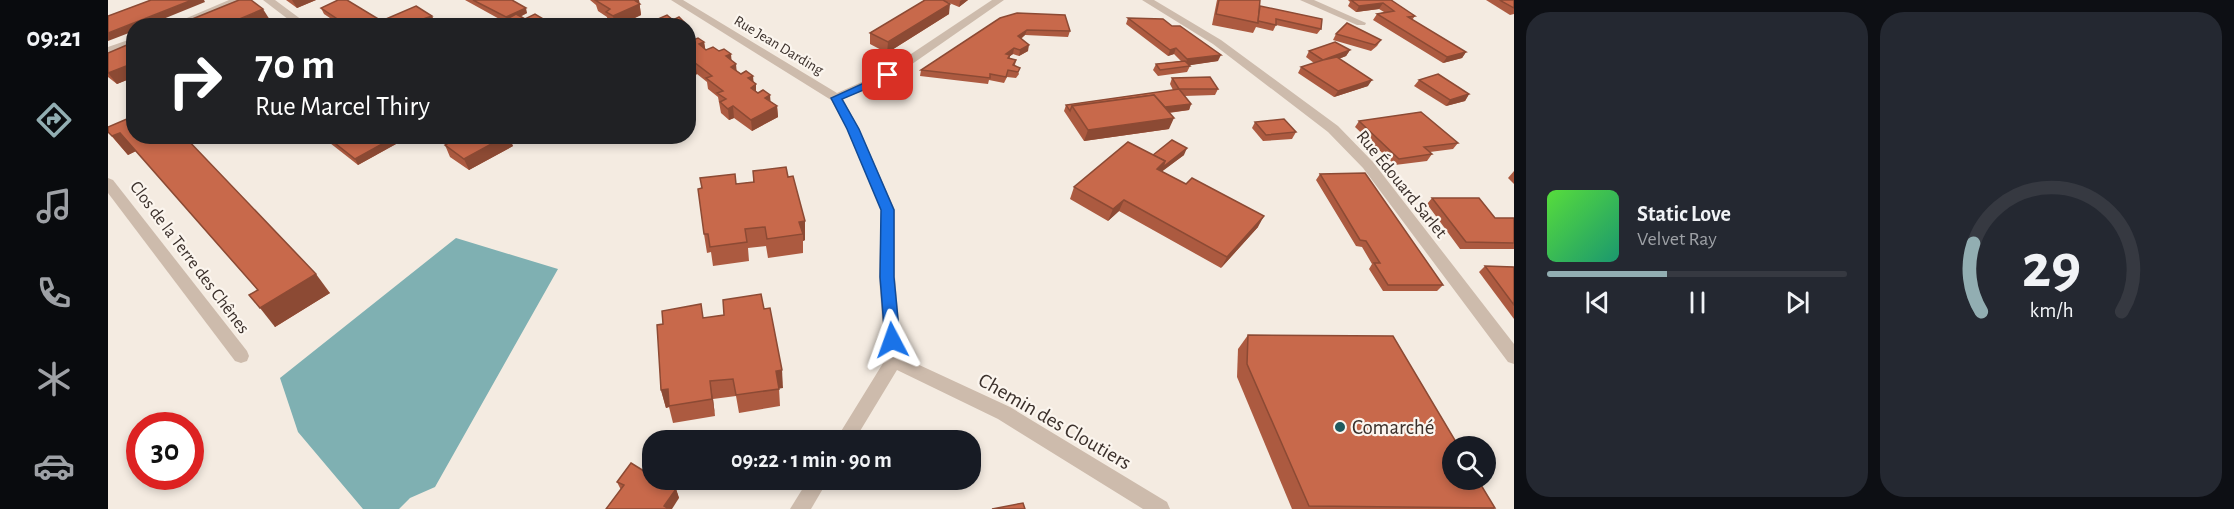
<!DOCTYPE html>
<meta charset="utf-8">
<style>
:root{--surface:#171b24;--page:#242831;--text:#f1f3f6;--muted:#9ea1a6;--line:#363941;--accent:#92aeb2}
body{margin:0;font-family:"Alegreya Sans",sans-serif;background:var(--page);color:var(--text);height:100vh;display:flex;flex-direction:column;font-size:22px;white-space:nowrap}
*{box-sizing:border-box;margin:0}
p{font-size:20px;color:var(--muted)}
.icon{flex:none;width:33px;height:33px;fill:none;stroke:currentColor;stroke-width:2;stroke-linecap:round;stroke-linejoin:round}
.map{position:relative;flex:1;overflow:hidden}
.drawer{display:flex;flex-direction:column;gap:12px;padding:12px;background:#0d0f14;width:720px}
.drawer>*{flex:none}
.banner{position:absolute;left:18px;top:18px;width:570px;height:126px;border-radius:24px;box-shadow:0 3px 9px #0003;background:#202124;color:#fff;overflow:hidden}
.buttons{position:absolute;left:1334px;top:436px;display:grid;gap:12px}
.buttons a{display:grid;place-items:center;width:54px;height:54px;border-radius:50%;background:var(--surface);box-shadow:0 3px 9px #0003;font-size:30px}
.speed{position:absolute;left:18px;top:412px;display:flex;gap:12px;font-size:30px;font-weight:700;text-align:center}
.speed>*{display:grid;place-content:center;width:78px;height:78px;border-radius:50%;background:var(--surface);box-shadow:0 3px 9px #0003;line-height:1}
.speed .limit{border:9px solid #d22;background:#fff;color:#111}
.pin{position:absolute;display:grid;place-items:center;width:51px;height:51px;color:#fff;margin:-26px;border-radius:12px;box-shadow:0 3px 9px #0006}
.me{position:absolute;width:66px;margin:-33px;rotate:356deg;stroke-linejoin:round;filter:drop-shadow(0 0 4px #0008)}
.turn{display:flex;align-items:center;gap:21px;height:126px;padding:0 30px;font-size:27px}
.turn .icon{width:78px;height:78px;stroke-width:2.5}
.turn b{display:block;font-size:42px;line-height:51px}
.drawer .tile{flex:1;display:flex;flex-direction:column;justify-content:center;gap:9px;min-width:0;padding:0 21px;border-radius:24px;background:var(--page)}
.drawer .dial{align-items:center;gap:0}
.dial svg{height:156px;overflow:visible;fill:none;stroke:var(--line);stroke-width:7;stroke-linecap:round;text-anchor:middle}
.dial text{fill:var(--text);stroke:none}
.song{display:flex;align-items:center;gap:18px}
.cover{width:72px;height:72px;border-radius:9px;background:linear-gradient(135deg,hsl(110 70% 55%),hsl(160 70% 35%))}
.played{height:6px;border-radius:3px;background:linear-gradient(90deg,var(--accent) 40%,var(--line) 40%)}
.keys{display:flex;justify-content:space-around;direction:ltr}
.drawer .tiles{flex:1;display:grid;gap:12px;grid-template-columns:repeat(2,1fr)}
.trip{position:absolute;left:534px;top:430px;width:339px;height:60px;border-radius:24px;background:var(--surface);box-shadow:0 3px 9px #0003;font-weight:700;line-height:60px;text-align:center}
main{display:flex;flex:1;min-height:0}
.tabs{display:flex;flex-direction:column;width:108px;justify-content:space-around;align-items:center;background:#090b0e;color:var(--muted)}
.tabs .icon{width:42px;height:42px}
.tabs .active{color:var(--accent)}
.tabs b{font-size:27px;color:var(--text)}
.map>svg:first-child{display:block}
</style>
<main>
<nav class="tabs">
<b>09:21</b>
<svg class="icon active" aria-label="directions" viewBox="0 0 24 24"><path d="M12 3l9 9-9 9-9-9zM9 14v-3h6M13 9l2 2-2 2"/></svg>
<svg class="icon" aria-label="music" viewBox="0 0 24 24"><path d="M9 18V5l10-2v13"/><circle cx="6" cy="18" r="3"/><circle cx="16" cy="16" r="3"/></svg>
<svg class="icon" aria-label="phone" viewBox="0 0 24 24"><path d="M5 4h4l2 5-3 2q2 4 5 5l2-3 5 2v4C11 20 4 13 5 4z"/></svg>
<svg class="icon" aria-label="climate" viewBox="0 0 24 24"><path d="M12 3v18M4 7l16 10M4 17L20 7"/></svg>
<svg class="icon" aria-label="car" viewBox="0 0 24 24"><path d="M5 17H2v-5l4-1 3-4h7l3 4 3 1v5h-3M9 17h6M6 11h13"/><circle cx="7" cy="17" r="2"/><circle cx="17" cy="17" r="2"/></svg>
</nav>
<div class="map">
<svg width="1406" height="509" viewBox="0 0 1406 509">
<rect width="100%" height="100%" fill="#f4ebe1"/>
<path fill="#7fb0b2" d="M 348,238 L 450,269 L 327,487 L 302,498 L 291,509 L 255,509 L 190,432 L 172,378 Z"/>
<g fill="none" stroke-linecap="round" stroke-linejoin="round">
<g fill="#cdbbac" fill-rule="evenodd">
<path d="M 121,0 L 135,0 L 76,26 L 60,26 Z"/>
<path d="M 155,0 L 167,0 L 202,26 L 189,26 Z"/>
<path d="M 563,0 L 575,0 L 729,93 L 776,72 L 884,0 L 896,0 L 784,78 L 735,99 L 751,129 L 787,210 L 787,277 L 794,357 L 902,407 L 1059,502 L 1062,509 L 1035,509 L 890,419 L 789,370 L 746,441 L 727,441 L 777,360 L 771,277 L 773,210 L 739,129 L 723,100 Z"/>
<path d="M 1034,0 L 1046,0 L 1113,40 L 1230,126 L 1265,162 L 1406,344 L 1406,364 L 1400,362 L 1255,168 L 1220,132 L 1105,44 Z"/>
<path d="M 1192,0 L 1206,0 L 1258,23 L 1257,25 L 1249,25 Z"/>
<path d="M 26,38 L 26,45 L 0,54 L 0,47 Z"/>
<path d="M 0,178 L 5,180 L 139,351 L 141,356 L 139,361 L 133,363 L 127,361 L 0,193 Z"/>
<path d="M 700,480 L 720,480 L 703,509 L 682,509 Z"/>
</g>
</g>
<g fill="#ac5a40">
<path d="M 178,0 L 208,0 L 189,8 Z"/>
<path d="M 357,0 L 404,0 L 419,13 L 412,17 L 417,19 L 447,26 L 395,21 Z"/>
<path d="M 482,0 L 531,0 L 533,15 L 510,26 L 505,26 L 500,22 L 499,17 L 490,11 L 488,5 Z"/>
<path d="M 815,0 L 860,0 L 851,7 L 839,2 L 841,14 L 779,53 L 762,44 L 762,33 L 816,1 Z"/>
<path d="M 1109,0 L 1150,0 L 1152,6 L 1213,29 L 1209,34 L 1168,25 L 1165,31 L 1148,27 L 1145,33 L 1104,25 Z"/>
<path d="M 1240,0 L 1283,0 L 1307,16 L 1304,20 L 1358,52 L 1354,58 L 1335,63 L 1265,20 L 1269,14 L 1276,12 L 1271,9 L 1248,12 L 1240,6 L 1242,2 Z"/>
<path d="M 1378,0 L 1406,0 L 1406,14 L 1402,15 Z"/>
<path d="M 213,8 L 272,20 L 273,21 L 324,16 L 328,26 L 234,26 L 216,14 Z"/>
<path d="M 892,18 L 962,31 L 960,37 L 917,35 L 913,39 L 920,51 L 911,56 L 905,54 L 902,56 L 901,58 L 908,60 L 907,65 L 911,74 L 908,78 L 899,77 L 896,83 L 881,80 L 880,84 L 812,76 L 813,70 Z"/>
<path d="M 1020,18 L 1110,61 L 1081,65 L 1082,66 L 1079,72 L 1050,76 L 1045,70 L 1048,64 L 1073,61 L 1066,54 L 1060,56 L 1018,24 Z"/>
<path d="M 580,30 L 582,31 L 582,37 L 585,40 L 596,42 L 597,49 L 598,50 L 623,54 L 623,61 L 629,71 L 648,84 L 648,91 L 650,93 L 662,95 L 662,101 L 669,106 L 670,117 L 644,131 L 626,118 L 621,120 L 613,113 L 610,97 L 600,89 L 599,82 L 589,74 L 584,77 L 580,74 Z"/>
<path d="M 1228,34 L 1273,40 L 1269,46 L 1263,51 L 1225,40 Z"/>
<path d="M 26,42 L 26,77 L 9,84 L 0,77 L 0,53 Z"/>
<path d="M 1242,50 L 1238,56 L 1231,59 L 1260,86 L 1226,97 L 1190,73 L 1193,67 L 1206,63 L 1198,57 L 1201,51 Z"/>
<path d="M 1064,78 L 1110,89 L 1107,95 L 1076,96 L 1083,104 L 1081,110 L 1061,113 L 1061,129 L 976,141 L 956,111 L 958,105 L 1065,90 L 1062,84 Z"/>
<path d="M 1311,80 L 1361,94 L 1357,101 L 1338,106 L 1306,86 Z"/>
<path d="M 1251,121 L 1350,143 L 1345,149 L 1322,152 L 1324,154 L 1319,161 L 1287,165 L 1247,127 Z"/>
<path d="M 1147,122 L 1188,132 L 1184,139 L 1155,141 L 1144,128 Z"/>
<path d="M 0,127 L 222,293 L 167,327 L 150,290 L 28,151 L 20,155 L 13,147 L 0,132 Z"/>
<path d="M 213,136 L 283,136 L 288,144 L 250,165 Z"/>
<path d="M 346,136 L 413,136 L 403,142 L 405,146 L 361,170 L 342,157 L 337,145 L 347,139 Z"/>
<path d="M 1045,155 L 1076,155 L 1054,171 L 1150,227 L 1113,268 L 1011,211 L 1000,221 L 962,199 L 966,187 Z"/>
<path d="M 645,171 L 680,177 L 697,221 L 697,240 L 695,241 L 695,253 L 660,258 L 658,246 L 640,248 L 641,261 L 605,266 L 603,252 L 599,253 L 596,234 L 628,184 L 645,182 Z"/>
<path d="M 1406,171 L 1406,184 L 1400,178 Z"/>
<path d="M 1212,174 L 1335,285 L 1329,291 L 1275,291 L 1261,269 L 1264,264 L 1254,247 L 1248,246 L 1208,180 Z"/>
<path d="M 1324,198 L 1387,218 L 1406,218 L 1406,249 L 1352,249 L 1319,204 Z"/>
<path d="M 1377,266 L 1406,267 L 1406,319 L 1371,272 Z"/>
<path d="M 596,318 L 675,388 L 671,388 L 672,406 L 631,413 L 628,396 L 605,399 L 607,416 L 565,423 L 561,407 L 558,408 L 553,390 Z"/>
<path d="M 1140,335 L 1387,508 L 1386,509 L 1184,509 L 1129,377 L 1130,349 Z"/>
<path d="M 509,482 L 568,489 L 571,498 L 513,490 Z"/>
</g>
<g fill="#8c4a34">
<path d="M 84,0 L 96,0 L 97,2 L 38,26 L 26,26 L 26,31 L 0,41 L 0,33 Z"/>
<path d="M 184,0 L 208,0 L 189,8 Z"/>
<path d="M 525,0 L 531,0 L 533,15 L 510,26 L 507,26 L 505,16 Z"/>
<path d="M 854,0 L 860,0 L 851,7 L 852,1 Z"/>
<path d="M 1275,3 L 1271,9 L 1248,12 L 1251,6 Z"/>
<path d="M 842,4 L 841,14 L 779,53 L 780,42 Z"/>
<path d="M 418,8 L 419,13 L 399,23 L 398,17 Z"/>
<path d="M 155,9 L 162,20 L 148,26 L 115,26 Z"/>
<path d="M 324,16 L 328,26 L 317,26 L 315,19 Z"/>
<path d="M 272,20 L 274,24 L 271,22 L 273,26 L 261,26 Z"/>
<path d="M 919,30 L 917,35 L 908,42 L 910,36 Z"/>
<path d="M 596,42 L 598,53 L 591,44 Z"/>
<path d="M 921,45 L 920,51 L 911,56 L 912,50 Z"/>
<path d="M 906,48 L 905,54 L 902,56 L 901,61 L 898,54 Z"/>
<path d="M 1068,48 L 1066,54 L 1060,56 L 1062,50 Z"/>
<path d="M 1242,50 L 1238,56 L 1211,66 L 1215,60 Z"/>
<path d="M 1358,52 L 1354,58 L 1335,63 L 1339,57 Z"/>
<path d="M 623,54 L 624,65 L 618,56 Z"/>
<path d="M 1113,55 L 1110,61 L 1077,66 L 1079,59 Z"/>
<path d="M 26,63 L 26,77 L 9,84 L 0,73 Z"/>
<path d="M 587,63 L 589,74 L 584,77 L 582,66 Z"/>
<path d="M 628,64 L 629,75 L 623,67 Z"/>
<path d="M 645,76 L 646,86 L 648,84 L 648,96 L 643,99 L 640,78 Z"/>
<path d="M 1264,80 L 1260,86 L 1226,97 L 1230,91 Z"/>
<path d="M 1361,94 L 1357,101 L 1338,106 L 1342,100 Z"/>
<path d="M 662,95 L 663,106 L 657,98 Z"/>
<path d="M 1083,104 L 1081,110 L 1049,114 L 1051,108 Z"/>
<path d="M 625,106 L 626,118 L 621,120 L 620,109 Z"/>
<path d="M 669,106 L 670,117 L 644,131 L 643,120 Z"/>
<path d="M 1066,118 L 1061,129 L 976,141 L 980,130 Z"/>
<path d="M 12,133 L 28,151 L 20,155 L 4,136 Z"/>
<path d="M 398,136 L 413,136 L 403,142 L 405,146 L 361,170 L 356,159 Z"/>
<path d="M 285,138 L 288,144 L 250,165 L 247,159 Z"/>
<path d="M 1079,148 L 1076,155 L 1052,173 L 1049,169 L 1057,161 Z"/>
<path d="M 1016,200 L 1011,211 L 1000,221 L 1005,209 Z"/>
<path d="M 1156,216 L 1150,227 L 1113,268 L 1119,257 Z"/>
<path d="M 697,221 L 697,240 L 695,241 L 695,234 L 691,222 Z"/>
<path d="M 208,274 L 222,293 L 167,327 L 152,308 Z"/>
<path d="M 674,370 L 675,388 L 669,389 L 668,371 Z"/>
<path d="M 602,381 L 605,399 L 607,416 L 604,399 Z"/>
<path d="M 560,389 L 561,407 L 558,408 L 553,390 Z"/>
<path d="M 568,489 L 571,498 L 564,509 L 557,509 L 556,506 Z"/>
</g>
<g fill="#c8694b" stroke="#8c4a34" stroke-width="1.5">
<path d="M 43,0 L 84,0 L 0,33 L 0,16 Z"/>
<path d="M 131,0 L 143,0 L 155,9 L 115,26 L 67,26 Z"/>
<path d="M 230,0 L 239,0 L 272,20 L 261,26 L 240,26 L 213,8 Z"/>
<path d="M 365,0 L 404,0 L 418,8 L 398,17 Z"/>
<path d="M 487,0 L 526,0 L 532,4 L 505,16 L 498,12 L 502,9 Z"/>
<path d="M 817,0 L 835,0 L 842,4 L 780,42 L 762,33 Z"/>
<path d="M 1111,0 L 1152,0 L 1150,23 L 1108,14 Z"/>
<path d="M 1243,0 L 1283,0 L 1307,16 L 1300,17 L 1358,52 L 1339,57 L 1269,14 L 1286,11 L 1275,3 L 1251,6 Z"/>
<path d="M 1392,0 L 1406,0 L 1406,8 L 1393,1 Z"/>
<path d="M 308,6 L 324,16 L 315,19 L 322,24 L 318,26 L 276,26 L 271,22 Z"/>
<path d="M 1152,6 L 1214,19 L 1213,29 L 1168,19 L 1168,25 L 1150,21 Z"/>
<path d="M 909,13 L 957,15 L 962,31 L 919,30 L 910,36 L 921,45 L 912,50 L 906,48 L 898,54 L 902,55 L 900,58 L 908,60 L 905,65 L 912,68 L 910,72 L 900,70 L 898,77 L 882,74 L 882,78 L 813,70 L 892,18 Z"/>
<path d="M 408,14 L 417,19 L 427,14 L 447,26 L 386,26 Z"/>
<path d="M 559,15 L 565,20 L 571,17 L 576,22 L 571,24 L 574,26 L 534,26 Z"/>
<path d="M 1020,18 L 1055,19 L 1064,26 L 1072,26 L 1113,55 L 1079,59 L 1068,48 L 1062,50 Z"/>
<path d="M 1239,23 L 1273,40 L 1267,45 L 1228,34 Z"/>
<path d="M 580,36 L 585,40 L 590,38 L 596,42 L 591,44 L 598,50 L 605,47 L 611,51 L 616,49 L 623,54 L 618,56 L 628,64 L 623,67 L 633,74 L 638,71 L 645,76 L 640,78 L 648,84 L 643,88 L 650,93 L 655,90 L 662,95 L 657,98 L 669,106 L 643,120 L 625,106 L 620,109 L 612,102 L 618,99 L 609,93 L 615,91 L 598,78 L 604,76 L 587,63 L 582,66 L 580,64 Z"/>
<path d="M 26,42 L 26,63 L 0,73 L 0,53 Z"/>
<path d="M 1227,42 L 1242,50 L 1215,60 L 1229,57 L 1264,80 L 1230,91 L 1193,67 L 1215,60 L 1201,51 Z"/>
<path d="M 1077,61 L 1082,66 L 1052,70 L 1048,64 Z"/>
<path d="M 1330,74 L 1361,94 L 1342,100 L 1311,80 Z"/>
<path d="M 1102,77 L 1110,89 L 1071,89 L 1064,78 Z"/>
<path d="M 1071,89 L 1083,104 L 1057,107 L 1046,95 L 964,106 L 962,111 L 958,105 Z"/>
<path d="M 1046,95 L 1066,118 L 980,130 L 964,106 Z"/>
<path d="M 1313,112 L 1350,143 L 1316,147 L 1324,154 L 1291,159 L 1251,121 Z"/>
<path d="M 26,116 L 26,136 L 76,136 L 208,274 L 152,308 L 141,295 L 150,290 L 12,133 L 4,136 L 0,132 L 0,127 Z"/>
<path d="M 1176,119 L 1188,132 L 1158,135 L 1147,122 Z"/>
<path d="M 218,136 L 283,136 L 285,138 L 247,159 Z"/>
<path d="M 346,136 L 398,136 L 356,159 L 337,145 L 349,138 Z"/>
<path d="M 1064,140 L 1079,148 L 1055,167 L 1057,161 L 1045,155 Z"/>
<path d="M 1020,142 L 1057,161 L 1049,169 L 1078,184 L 1084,178 L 1156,216 L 1119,257 L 1016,200 L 1005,209 L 966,187 Z"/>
<path d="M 678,167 L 680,177 L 685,176 L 697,221 L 691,222 L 695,234 L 659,239 L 657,227 L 637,229 L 639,242 L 602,247 L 600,234 L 596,234 L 590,189 L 594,188 L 592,178 L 627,174 L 628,184 L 646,182 L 645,171 Z"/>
<path d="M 1257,173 L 1335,285 L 1280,285 L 1266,263 L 1272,263 L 1258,241 L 1252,240 L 1212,174 Z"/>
<path d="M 1324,198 L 1371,198 L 1387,218 L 1406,218 L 1406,243 L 1358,242 Z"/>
<path d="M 1377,266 L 1406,267 L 1406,305 Z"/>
<path d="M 653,294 L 656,309 L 662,308 L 674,370 L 668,371 L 671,389 L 628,395 L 625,379 L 602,381 L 604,399 L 561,406 L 560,389 L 553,390 L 549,325 L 555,324 L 554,311 L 593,304 L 595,318 L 616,315 L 615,300 Z"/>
<path d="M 1140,335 L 1285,336 L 1351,447 L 1344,447 L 1344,480 L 1370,480 L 1387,508 L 1201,506 L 1139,364 Z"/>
<path d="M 523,463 L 544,476 L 544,480 L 552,480 L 568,489 L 556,506 L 561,509 L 498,509 L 516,485 L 509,482 Z"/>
<path d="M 915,503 L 917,509 L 884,509 Z"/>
</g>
<path fill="#1a73e8" stroke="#114b97" stroke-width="1.5" d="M 780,72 L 786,75 L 784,78 L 734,99 L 751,129 L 786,210 L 786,277 L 792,340 L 789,345 L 779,345 L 777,340 L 772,277 L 773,210 L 739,129 L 723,98 Z"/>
<circle fill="#1f5a5e" stroke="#fbf5ee" stroke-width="2" cx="1232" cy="427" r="6"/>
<g text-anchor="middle" stroke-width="4.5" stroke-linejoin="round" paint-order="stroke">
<g font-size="15" fill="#3b302b" stroke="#fbf5ee">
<text transform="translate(671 45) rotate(31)" y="5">Rue Jean Darding</text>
</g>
<g font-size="18" fill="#3b302b" stroke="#fbf5ee">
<text transform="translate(1294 184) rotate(51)" y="6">Rue Édouard Sarlet</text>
<text transform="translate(82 257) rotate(53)" y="6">Clos de la Terre des Chênes</text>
</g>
<g font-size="21" fill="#3b302b" stroke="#fbf5ee">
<text transform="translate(947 421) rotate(30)" y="7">Chemin des Cloutiers</text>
</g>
<g font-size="21" fill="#3b302b" stroke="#fbf5ee" text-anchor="start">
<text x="1244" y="434">Comarché</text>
</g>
</g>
</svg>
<div class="buttons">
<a><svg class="icon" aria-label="search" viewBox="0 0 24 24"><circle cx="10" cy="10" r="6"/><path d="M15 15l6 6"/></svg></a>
</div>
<div class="speed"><div class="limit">30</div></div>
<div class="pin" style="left:780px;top:75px;background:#d93025"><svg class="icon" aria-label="arrive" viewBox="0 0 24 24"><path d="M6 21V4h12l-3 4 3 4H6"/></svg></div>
<svg class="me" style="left:784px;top:340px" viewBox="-20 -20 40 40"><path d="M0-17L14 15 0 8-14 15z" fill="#1a73e8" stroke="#fff" stroke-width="4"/></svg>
<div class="trip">09:22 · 1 min · 90 m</div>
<div class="banner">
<div class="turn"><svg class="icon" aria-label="right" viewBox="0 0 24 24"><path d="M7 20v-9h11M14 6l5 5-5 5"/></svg><div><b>70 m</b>Rue Marcel Thiry</div></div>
</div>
</div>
<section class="drawer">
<div class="tiles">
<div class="tile">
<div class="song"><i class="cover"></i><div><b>Static Love</b><p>Velvet Ray</p></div></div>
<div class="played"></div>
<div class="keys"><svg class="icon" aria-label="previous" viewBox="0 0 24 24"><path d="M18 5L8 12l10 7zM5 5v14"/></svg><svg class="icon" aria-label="pause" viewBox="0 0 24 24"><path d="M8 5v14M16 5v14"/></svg><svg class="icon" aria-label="next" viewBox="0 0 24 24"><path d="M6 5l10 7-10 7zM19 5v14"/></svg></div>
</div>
<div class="tile dial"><svg viewBox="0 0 100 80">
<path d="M14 69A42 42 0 1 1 86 69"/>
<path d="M14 69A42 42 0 0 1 10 34" stroke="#92aeb2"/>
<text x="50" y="56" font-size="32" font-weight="700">29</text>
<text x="50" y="72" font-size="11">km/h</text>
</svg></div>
</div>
</section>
</main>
